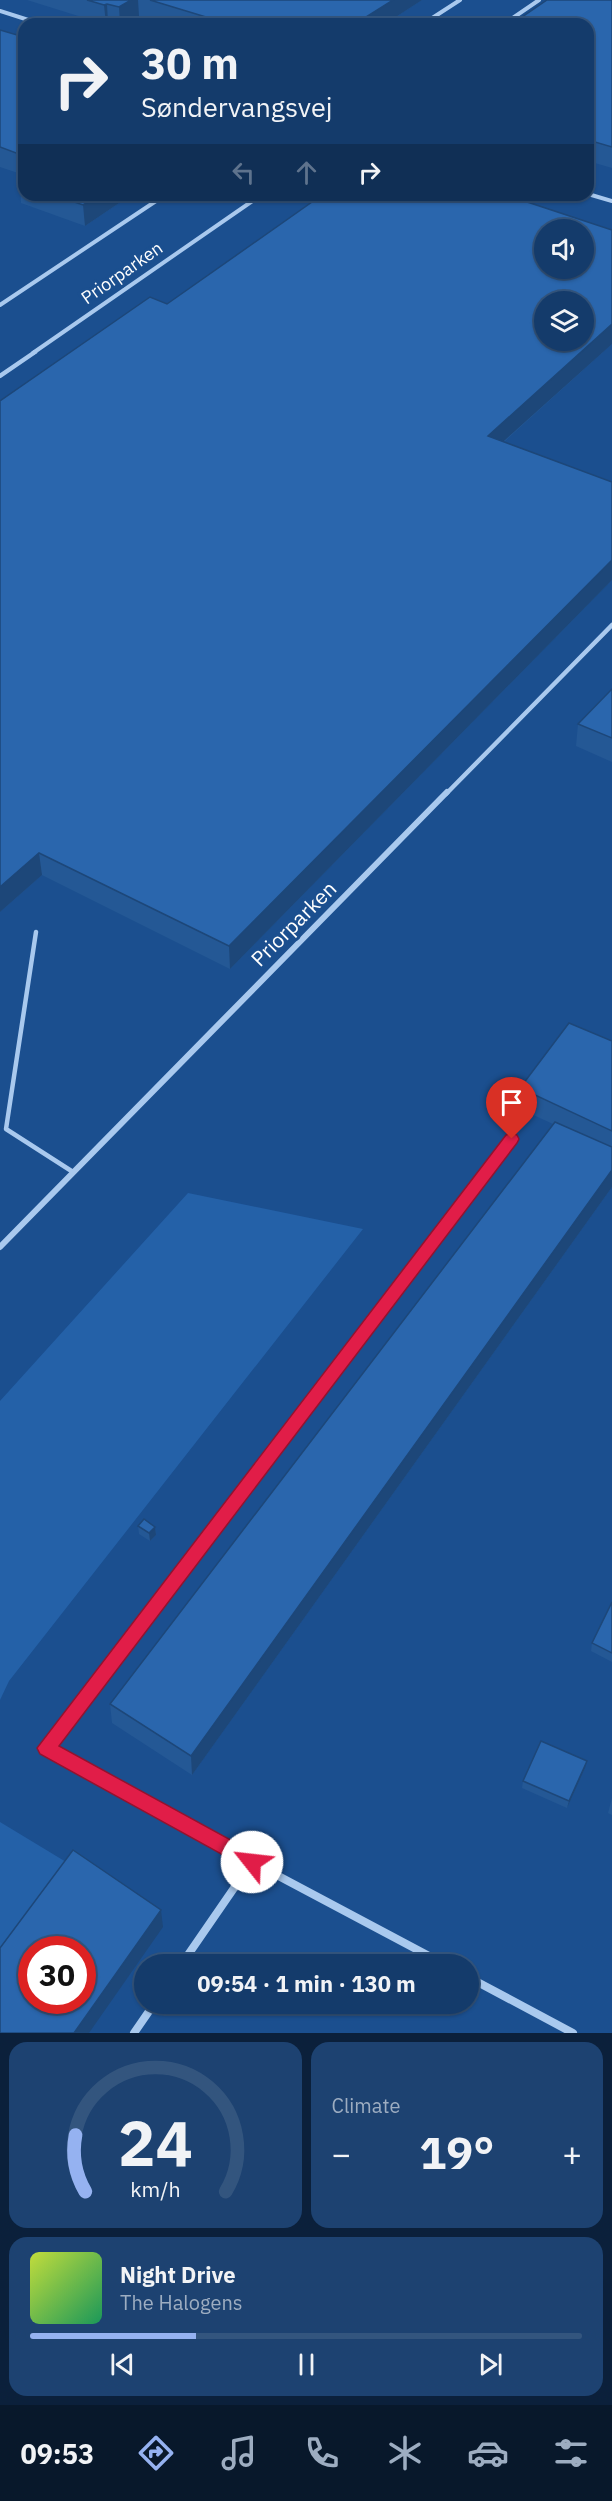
<!DOCTYPE html>
<meta charset="utf-8">
<style>
:root{--surface:#143b6b;--page:#1d4271;--text:#f1f3f6;--muted:#9dadc1;--line:#33557e;--accent:#95b2f1}
body{margin:0;font-family:"IBM Plex Sans",sans-serif;background:var(--page);color:var(--text);height:100vh;display:flex;flex-direction:column;font-size:22px;white-space:nowrap}
*{box-sizing:border-box;margin:0}
p{font-size:20px;color:var(--muted)}
.icon{flex:none;width:33px;height:33px;fill:none;stroke:currentColor;stroke-width:2;stroke-linecap:round;stroke-linejoin:round}
.map{position:relative;height:2033px;overflow:hidden}
.details{display:flex;flex-direction:column;gap:9px;padding:9px;background:#0b203b;flex:1}
.details>*{flex:none}
.top-card{position:absolute;left:18px;top:18px;width:576px;height:183px;border-radius:18px;box-shadow:0 2px 4px #0004,0 0 0 2px var(--line);background:#143b6b;color:var(--text);overflow:hidden}
.controls{position:absolute;left:534px;top:219px;display:grid;gap:12px}
.controls a{display:grid;place-items:center;width:60px;height:60px;border-radius:50%;background:var(--surface);box-shadow:0 2px 4px #0004,0 0 0 2px var(--line);font-size:30px}
.speed{position:absolute;left:18px;top:1936px;display:flex;gap:12px;font-size:30px;font-weight:700;text-align:center}
.speed>*{display:grid;place-content:center;width:78px;height:78px;border-radius:50%;background:var(--surface);box-shadow:0 2px 4px #0004,0 0 0 2px var(--line);line-height:1}
.speed .limit{border:9px solid #d22;background:#fff;color:#111}
.pin{position:absolute;display:grid;place-items:center;width:51px;height:51px;color:#fff;margin:-62px -26px;border-radius:50% 50% 50% 0;rotate:-45deg;box-shadow:0 0 6px #0007}
.pin .icon{rotate:45deg}
.me{position:absolute;width:66px;margin:-33px;rotate:299deg;stroke-linejoin:round;filter:drop-shadow(0 0 4px #0008)}
.turn{display:flex;align-items:center;gap:21px;height:126px;padding:0 24px;font-size:27px}
.turn .icon{width:78px;height:78px;stroke-width:2.5}
.turn b{display:block;font-size:42px;line-height:51px}
.lanes{display:flex;align-items:center;height:57px;padding:0 24px;background:#0003;justify-content:center;gap:30px;direction:ltr}
.lanes .off{opacity:.35}
.big{font-size:45px;font-weight:800;line-height:1.1}
.details .tile{flex:1;display:flex;flex-direction:column;justify-content:center;gap:9px;min-width:0;padding:0 21px;border-radius:18px;background:var(--page)}
.details .dial{align-items:center;gap:0}
.dial svg{height:156px;overflow:visible;fill:none;stroke:var(--line);stroke-width:7;stroke-linecap:round;text-anchor:middle}
.dial text{fill:var(--text);stroke:none}
.song{display:flex;align-items:center;gap:18px}
.cover{width:72px;height:72px;border-radius:9px;background:linear-gradient(135deg,hsl(70 70% 55%),hsl(150 70% 35%))}
.played{height:6px;border-radius:3px;background:linear-gradient(90deg,var(--accent) 30%,var(--line) 30%)}
.keys{display:flex;justify-content:space-around;direction:ltr}
.heat{display:flex;justify-content:space-between;align-items:center;font-size:33px;direction:ltr}
.details .tiles{flex:1;display:grid;gap:9px;grid-template-columns:1fr 1fr}
.tile:last-child{grid-column:span 2}
.trip{position:absolute;left:134px;top:1954px;width:345px;height:60px;border-radius:30px;background:var(--surface);box-shadow:0 2px 4px #0004,0 0 0 2px var(--line);font-weight:800;line-height:60px;text-align:center}
.menu{display:flex;height:96px;justify-content:space-around;align-items:center;background:#08182b;color:var(--muted)}
.menu .icon{width:42px;height:42px}
.menu .current{color:var(--accent)}
.menu b{font-size:27px;color:var(--text)}
.map>svg:first-child{display:block}
</style>
<div class="map">
<svg width="612" height="2033" viewBox="0 0 612 2033">
<rect width="100%" height="100%" fill="#1b4f8f"/>
<g fill="#2461a8">
<path d="M 188,1193 L 363,1229 L 9,1681 L 0,1700 L 0,1401 Z"/>
<path d="M 0,1822 L 76,1868 L 0,1972 Z"/>
</g>
<g fill="none" stroke-linecap="round" stroke-linejoin="round">
<path stroke="#a9c9ee" stroke-width="4.5" d="M 36,932 L 6,1129 L 73,1172"/>
<g stroke="#a9c9ee" stroke-width="4">
<path d="M 0,11 L 41,24"/>
<path d="M 423,24 L 460,0"/>
<path d="M 504,24 L 539,0"/>
<path d="M 588,194 L 612,201"/>
<path d="M 0,305 L 165,195"/>
<path d="M 33,353 L 261,195"/>
</g>
<g stroke="#a9c9ee" stroke-width="4.5">
<path d="M 0,376 L 35,352"/>
<path d="M 446,794 L 612,625"/>
</g>
<g stroke="#a9c9ee" stroke-width="6">
<path d="M 0,1247 L 447,792"/>
<path d="M 355,1345 L 512,1139"/>
</g>
<g stroke="#a9c9ee" stroke-width="8">
<path d="M 356,1343 L 46,1748 L 252,1862 L 446,1965"/>
<path d="M 181,1965 L 252,1862"/>
<path d="M 468,1977 L 573,2033"/>
<path d="M 134,2033 L 154,2004"/>
</g>
</g>
<g fill="#245895">
<path d="M 27,0 L 422,0 L 385,24 L 166,24 L 139,16 L 124,24 L 111,24 L 108,23 L 104,24 Z"/>
<path d="M 612,0 L 612,168 L 588,161 L 588,24 Z"/>
<path d="M 0,30 L 24,37 L 24,175 L 0,167 Z"/>
<path d="M 24,180 L 24,195 L 131,195 L 85,226 L 21,203 L 20,183 Z"/>
<path d="M 612,230 L 612,344 L 504,442 L 612,482 L 612,580 L 230,969 L 42,875 L 0,912 L 167,304 Z"/>
<path d="M 612,689 L 612,762 L 576,746 L 578,724 Z"/>
<path d="M 612,1041 L 612,1187 L 192,1775 L 112,1723 L 110,1704 L 553,1124 L 518,1108 L 520,1088 Z"/>
<path d="M 138,1526 L 155,1527 L 156,1535 L 150,1541 L 139,1534 Z"/>
<path d="M 612,1602 L 612,1662 L 591,1651 L 592,1643 Z"/>
<path d="M 587,1761 L 585,1768 L 567,1808 L 522,1788 L 523,1781 Z"/>
<path d="M 612,1798 L 612,1815 L 608,1813 Z"/>
</g>
<g fill="#1d4779">
<path d="M 131,0 L 138,0 L 139,16 L 124,24 L 120,24 L 119,7 Z"/>
<path d="M 393,0 L 422,0 L 385,24 L 355,24 Z"/>
<path d="M 107,4 L 108,23 L 106,24 L 104,5 Z"/>
<path d="M 99,195 L 131,195 L 85,226 L 83,205 Z"/>
<path d="M 612,324 L 612,344 L 486,457 L 488,436 Z"/>
<path d="M 612,560 L 612,580 L 230,969 L 229,946 Z"/>
<path d="M 39,853 L 42,875 L 0,912 L 0,887 Z"/>
<path d="M 612,1170 L 612,1187 L 192,1775 L 191,1756 Z"/>
<path d="M 155,1527 L 156,1535 L 150,1541 L 149,1533 Z"/>
<path d="M 587,1761 L 585,1768 L 567,1808 L 569,1801 Z"/>
<path d="M 161,1910 L 163,1927 L 89,2033 L 74,2033 Z"/>
</g>
<g fill="#2a66ad" stroke="#1d4779" stroke-width="1.5" fill-rule="evenodd">
<path d="M 87,0 L 131,0 L 119,7 L 107,4 L 104,5 Z"/>
<path d="M 150,0 L 393,0 L 355,24 L 229,24 Z"/>
<path d="M 547,0 L 612,0 L 612,147 L 588,140 L 588,24 L 512,24 Z"/>
<path d="M 0,30 L 24,37 L 24,129 L 23,130 L 24,130 L 24,156 L 0,147 Z"/>
<path d="M 54,195 L 99,195 L 83,205 Z"/>
<path d="M 322,195 L 506,195 L 612,230 L 612,324 L 488,436 L 612,482 L 612,560 L 229,946 L 39,853 L 0,887 L 0,401 L 150,297 L 167,304 ZM 544,230 L 584,230 L 584,268 L 544,268 ZM 544,302 L 584,302 L 584,340 L 544,340 Z"/>
<path d="M 612,689 L 612,738 L 578,724 Z"/>
<path d="M 569,1023 L 612,1041 L 612,1131 L 520,1088 Z"/>
<path d="M 555,1122 L 612,1147 L 612,1170 L 191,1756 L 110,1704 Z"/>
<path d="M 144,1519 L 155,1527 L 149,1533 L 138,1526 Z"/>
<path d="M 612,1602 L 612,1653 L 592,1643 Z"/>
<path d="M 541,1741 L 587,1761 L 569,1801 L 523,1781 Z"/>
<path d="M 73,1850 L 161,1910 L 74,2033 L 0,2033 L 0,1948 ZM 32,1950 L 82,1950 L 82,2001 L 32,2001 Z"/>
</g>
<path fill="#e11d48" stroke="#92132f" stroke-width="1.5" d="M 512,1133 L 517,1135 L 519,1139 L 517,1143 L 59,1746 L 258,1855 L 261,1862 L 258,1868 L 252,1871 L 40,1754 L 37,1748 L 506,1135 Z"/>
<g text-anchor="middle" stroke-width="6" stroke-linejoin="round" paint-order="stroke">
<g font-size="18" fill="#fff" stroke="#1b4f8f">
<text transform="translate(122 273) rotate(-35)" y="6">Priorparken</text>
</g>
<g font-size="21" fill="#fff" stroke="#1b4f8f">
<text transform="translate(294 924) rotate(-45)" y="7">Priorparken</text>
</g>
</g>
</svg>
<div class="controls">
<a><svg class="icon" aria-label="sound" viewBox="0 0 24 24"><path d="M4 9h4l5-4v14l-5-4H4zM17 9q2 3 0 6"/></svg></a>
<a><svg class="icon" aria-label="layers" viewBox="0 0 24 24"><path d="M12 4l9 5-9 5-9-5zM3 14l9 5 9-5"/></svg></a>
</div>
<div class="speed"><div class="limit">30</div></div>
<div class="pin" style="left:512px;top:1139px;background:#d93025"><svg class="icon" aria-label="arrive" viewBox="0 0 24 24"><path d="M6 21V4h12l-3 4 3 4H6"/></svg></div>
<svg class="me" style="left:252px;top:1862px" viewBox="-20 -20 40 40"><circle r="19" fill="#fff"/><path d="M0-13L10 11 0 6-10 11z" fill="#e11d48"/></svg>
<div class="trip">09:54 · 1 min · 130 m</div>
<div class="top-card">
<div class="turn"><svg class="icon" aria-label="right" viewBox="0 0 24 24"><path d="M7 20v-9h11M14 6l5 5-5 5"/></svg><div><b>30 m</b>Søndervangsvej</div></div>
<div class="lanes"><svg class="icon off" aria-label="left" viewBox="0 0 24 24"><path d="M17 20v-9H6M10 6l-5 5 5 5"/></svg><svg class="icon off" aria-label="ahead" viewBox="0 0 24 24"><path d="M12 20V5M6 11l6-6 6 6"/></svg><svg class="icon" aria-label="right" viewBox="0 0 24 24"><path d="M7 20v-9h11M14 6l5 5-5 5"/></svg></div>
</div>
</div>
<section class="details">
<div class="tiles">
<div class="tile dial"><svg viewBox="0 0 100 80">
<path d="M14 69A42 42 0 1 1 86 69"/>
<path d="M14 69A42 42 0 0 1 9 40" stroke="#95b2f1"/>
<text x="50" y="56" font-size="32" font-weight="700">24</text>
<text x="50" y="72" font-size="11">km/h</text>
</svg></div>
<div class="tile"><p>Climate</p>
<div class="heat"><a>−</a><b class="big">19°</b><a>+</a></div>
</div>
<div class="tile">
<div class="song"><i class="cover"></i><div><b>Night Drive</b><p>The Halogens</p></div></div>
<div class="played"></div>
<div class="keys"><svg class="icon" aria-label="previous" viewBox="0 0 24 24"><path d="M18 5L8 12l10 7zM5 5v14"/></svg><svg class="icon" aria-label="pause" viewBox="0 0 24 24"><path d="M8 5v14M16 5v14"/></svg><svg class="icon" aria-label="next" viewBox="0 0 24 24"><path d="M6 5l10 7-10 7zM19 5v14"/></svg></div>
</div>
</div>
</section>
<nav class="menu">
<b>09:53</b>
<svg class="icon current" aria-label="directions" viewBox="0 0 24 24"><path d="M12 3l9 9-9 9-9-9zM9 14v-3h6M13 9l2 2-2 2"/></svg>
<svg class="icon" aria-label="music" viewBox="0 0 24 24"><path d="M9 18V5l10-2v13"/><circle cx="6" cy="18" r="3"/><circle cx="16" cy="16" r="3"/></svg>
<svg class="icon" aria-label="phone" viewBox="0 0 24 24"><path d="M5 4h4l2 5-3 2q2 4 5 5l2-3 5 2v4C11 20 4 13 5 4z"/></svg>
<svg class="icon" aria-label="climate" viewBox="0 0 24 24"><path d="M12 3v18M4 7l16 10M4 17L20 7"/></svg>
<svg class="icon" aria-label="car" viewBox="0 0 24 24"><path d="M5 17H2v-5l4-1 3-4h7l3 4 3 1v5h-3M9 17h6M6 11h13"/><circle cx="7" cy="17" r="2"/><circle cx="17" cy="17" r="2"/></svg>
<svg class="icon" aria-label="filters" viewBox="0 0 24 24"><path d="M4 7h16M4 17h16"/><circle cx="9" cy="7" r="2"/><circle cx="15" cy="17" r="2"/></svg>
</nav>
